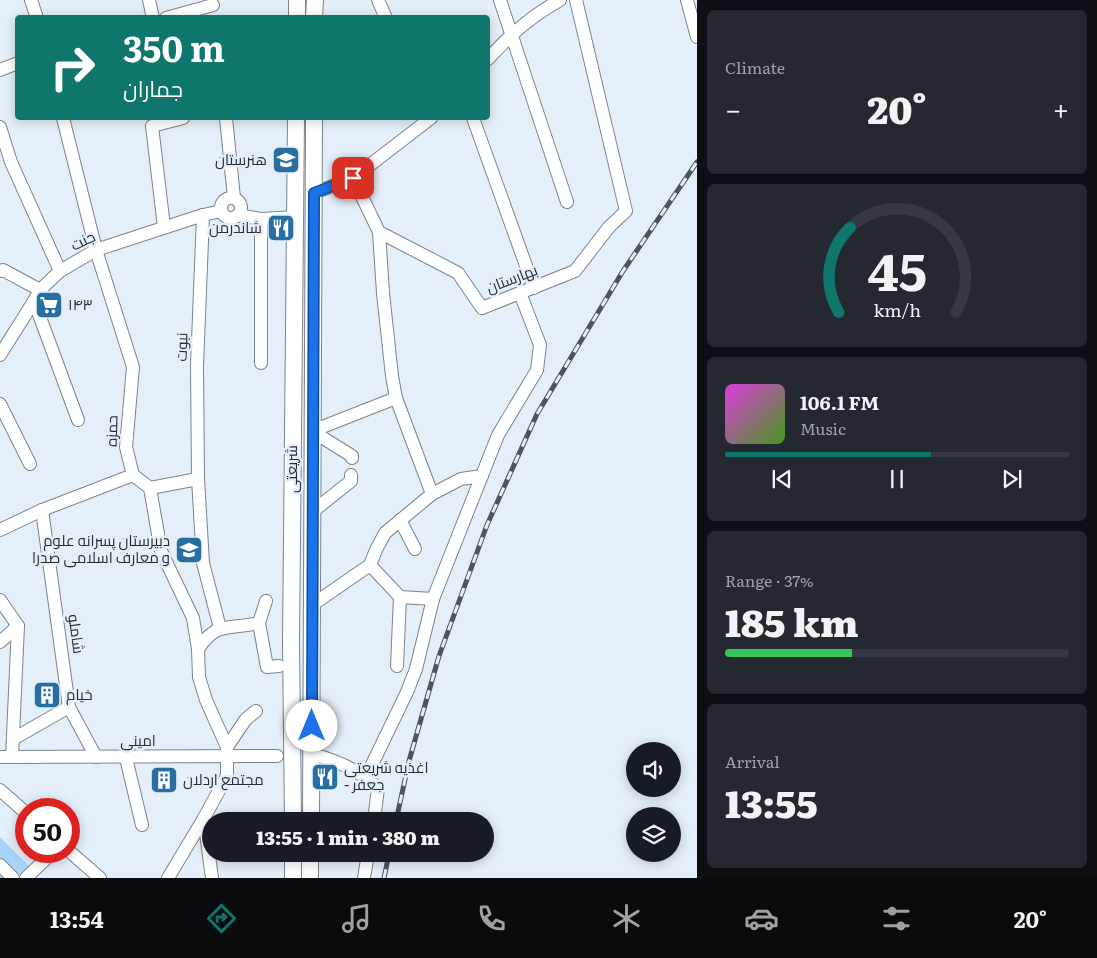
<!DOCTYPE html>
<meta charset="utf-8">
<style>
:root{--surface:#171b24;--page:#242831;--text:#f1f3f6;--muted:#9ea1a6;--line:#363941;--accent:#0f766e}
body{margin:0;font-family:Literata,Cairo,serif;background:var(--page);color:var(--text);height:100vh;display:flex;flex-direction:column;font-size:19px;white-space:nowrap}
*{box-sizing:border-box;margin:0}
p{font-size:16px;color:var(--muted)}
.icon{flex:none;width:28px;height:28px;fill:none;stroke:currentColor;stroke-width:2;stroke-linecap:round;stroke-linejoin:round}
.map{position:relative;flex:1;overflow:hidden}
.details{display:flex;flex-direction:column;gap:10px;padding:10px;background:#0d0f14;width:400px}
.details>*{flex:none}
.banner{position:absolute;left:15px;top:15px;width:475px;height:105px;border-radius:5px;box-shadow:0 2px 12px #0003;background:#0f766e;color:#fff;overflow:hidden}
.fabs{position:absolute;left:626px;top:742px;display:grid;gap:10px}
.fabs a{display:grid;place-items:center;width:55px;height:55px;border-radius:50%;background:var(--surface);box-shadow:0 2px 12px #0003;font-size:25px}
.speed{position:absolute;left:15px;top:798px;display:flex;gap:10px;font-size:25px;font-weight:700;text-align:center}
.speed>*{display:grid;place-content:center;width:65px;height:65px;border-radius:50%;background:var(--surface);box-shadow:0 2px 12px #0003;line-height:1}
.speed .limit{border:8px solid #d22;background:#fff;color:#111}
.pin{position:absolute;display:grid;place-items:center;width:42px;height:42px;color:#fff;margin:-21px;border-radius:10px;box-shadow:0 2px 8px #0006}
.me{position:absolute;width:55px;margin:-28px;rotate:0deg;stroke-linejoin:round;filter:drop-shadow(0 0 4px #0008)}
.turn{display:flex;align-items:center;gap:18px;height:105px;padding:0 25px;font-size:22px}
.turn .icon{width:65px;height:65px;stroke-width:2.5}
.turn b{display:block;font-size:35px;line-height:42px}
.big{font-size:38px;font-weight:800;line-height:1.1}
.details .card{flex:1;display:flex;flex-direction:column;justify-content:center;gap:8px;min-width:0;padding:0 18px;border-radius:8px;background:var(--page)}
.details .dial{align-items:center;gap:0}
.dial svg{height:130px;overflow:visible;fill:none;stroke:var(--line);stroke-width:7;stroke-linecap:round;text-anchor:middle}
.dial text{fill:var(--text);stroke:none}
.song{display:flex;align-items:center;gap:15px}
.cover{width:60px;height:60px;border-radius:8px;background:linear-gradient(135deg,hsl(300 70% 55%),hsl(100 70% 35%))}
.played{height:5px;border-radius:2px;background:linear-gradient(90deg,var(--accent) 60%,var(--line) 60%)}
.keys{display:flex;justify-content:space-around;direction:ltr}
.heat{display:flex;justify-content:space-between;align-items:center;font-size:28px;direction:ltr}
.charge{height:8px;border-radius:4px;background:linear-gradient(90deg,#34c759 37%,var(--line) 0)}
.trip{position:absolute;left:202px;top:812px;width:292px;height:50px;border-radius:25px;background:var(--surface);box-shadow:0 2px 12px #0003;font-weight:800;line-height:50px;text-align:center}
.dock{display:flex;height:80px;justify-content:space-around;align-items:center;background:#090b0e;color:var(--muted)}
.dock .icon{width:35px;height:35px}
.dock .active{color:var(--accent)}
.dock b{font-size:22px;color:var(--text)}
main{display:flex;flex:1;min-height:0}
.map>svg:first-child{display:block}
</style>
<main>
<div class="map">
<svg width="697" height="878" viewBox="0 0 697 878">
<rect width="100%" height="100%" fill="#e4eff9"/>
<path fill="#a8d3f6" d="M 0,837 L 29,866 L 15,878 L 0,878 Z"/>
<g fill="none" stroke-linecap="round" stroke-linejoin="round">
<g stroke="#79848d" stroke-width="14">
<g id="minor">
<path d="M 31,0 L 37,18"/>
<path d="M 149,0 L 153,18"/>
<path d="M 378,0 L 386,18"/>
<path d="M 500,0 L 567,202"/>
<path d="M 687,0 L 697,37"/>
<path d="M 166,18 L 213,5"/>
<path d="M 488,59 C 511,34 530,17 560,0"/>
<path d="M 0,70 L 18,63"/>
<path d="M 63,118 L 96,250 L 133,367 L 126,447 L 133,475 L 150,488 L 161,551 L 193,618 L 198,649 L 199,677 L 206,700 L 227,747"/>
<path d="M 226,118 L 234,198"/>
<path d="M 473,118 L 534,288"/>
<path d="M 0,127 L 11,162 L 60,271"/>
<path d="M 353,178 L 379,232 L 458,273 L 482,308 L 575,271 L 609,227 L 626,211 L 576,0"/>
<path d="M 314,193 L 353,178 L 431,118"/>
<circle cx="231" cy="208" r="10"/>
<path d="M 203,215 L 197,366 L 198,479 L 203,563 L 220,628"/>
<path d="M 238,215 L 261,219 L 296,217"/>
<path d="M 261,219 L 261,363"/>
<path d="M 164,227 L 152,126 L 183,118"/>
<path d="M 379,232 L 383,293 L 392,376 L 396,398 L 432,494"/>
<path d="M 0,271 L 3,270 L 40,290"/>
<path d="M 34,301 L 78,420"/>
<path d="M 0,355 L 34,301 L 40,290 L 60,271 L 96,250 L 203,215 L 221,211"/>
<path d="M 0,404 L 30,464"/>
<path d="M 312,431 L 396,398"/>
<path d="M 312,431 L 352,456 L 352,458"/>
<path d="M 150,488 L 198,479"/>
<path d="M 42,510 L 69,707 L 96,757"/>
<path d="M 312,512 L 351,481 L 351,475"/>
<path d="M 400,520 L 415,549"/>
<path d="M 0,530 L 42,510 L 133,475"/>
<path d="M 370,565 L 400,597 L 433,599"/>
<path d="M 0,600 L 18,626"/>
<path d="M 312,605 L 370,565 L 376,550 L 385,533 L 432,494 L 461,479 L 482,476"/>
<path d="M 259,623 L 266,601"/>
<path d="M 0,642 L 18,626"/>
<path d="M 198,649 C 217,620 230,630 259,623 L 267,667 L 279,666"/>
<path d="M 397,666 L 400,597"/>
<path d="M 13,739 L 69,707"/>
<path d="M 312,754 C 336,760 360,771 378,788 L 374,821"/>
<path d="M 0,757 L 277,756"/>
<path d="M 12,757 L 18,626"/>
<path d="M 126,758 L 142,825"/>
<path d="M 366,777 L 407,692 L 416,669 L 433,599 L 498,435 L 537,370 L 540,345 L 520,293"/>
<path d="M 0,790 L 26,813"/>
<path d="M 204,818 L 212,878"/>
<path d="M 69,851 L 100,878"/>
<path d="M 0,865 L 13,878"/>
<path d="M 26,878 L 54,851"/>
<path d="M 168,878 L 204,818 L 227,776 L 227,747 L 246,719 L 256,711"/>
<path d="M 364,878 L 368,854"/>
</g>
</g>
<g stroke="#79848d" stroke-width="18">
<g id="major">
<path d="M 297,18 L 297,0"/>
<path d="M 314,18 L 315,0"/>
<path d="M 293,821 L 291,643 L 296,118"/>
<path d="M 311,821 L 314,118"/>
<path d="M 293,854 L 293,878"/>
<path d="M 310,854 L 310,878"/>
</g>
</g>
<use href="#minor" stroke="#fff" stroke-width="12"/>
<use href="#major" stroke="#fff" stroke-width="16"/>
<g stroke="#4e5459" stroke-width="5">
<g id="rail">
<path d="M 396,821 L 409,761 L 439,656 L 487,525 L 537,414 L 623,271 L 697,162"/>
<path d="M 384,878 L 389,854"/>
</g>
</g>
<use href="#rail" stroke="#e4eff9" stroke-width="3" stroke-dasharray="9" stroke-linecap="butt"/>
</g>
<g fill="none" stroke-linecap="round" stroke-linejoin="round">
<g stroke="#114b97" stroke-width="12">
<path id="route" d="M 312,726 L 314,193 L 353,178"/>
</g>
<use href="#route" stroke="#1a73e8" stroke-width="9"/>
</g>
<defs>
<g id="school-square" transform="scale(1.4375)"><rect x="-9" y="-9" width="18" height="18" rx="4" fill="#276fa3" stroke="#e4eff9"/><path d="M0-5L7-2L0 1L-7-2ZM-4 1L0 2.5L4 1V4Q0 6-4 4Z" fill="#fff"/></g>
<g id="restaurant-square" transform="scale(1.4375)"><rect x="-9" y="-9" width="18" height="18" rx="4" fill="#276fa3" stroke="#e4eff9"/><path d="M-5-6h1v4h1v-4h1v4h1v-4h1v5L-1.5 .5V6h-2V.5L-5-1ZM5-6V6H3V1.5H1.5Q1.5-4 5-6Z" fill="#fff"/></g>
<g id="supermarket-square" transform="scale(1.4375)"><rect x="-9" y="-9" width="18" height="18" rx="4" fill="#276fa3" stroke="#e4eff9"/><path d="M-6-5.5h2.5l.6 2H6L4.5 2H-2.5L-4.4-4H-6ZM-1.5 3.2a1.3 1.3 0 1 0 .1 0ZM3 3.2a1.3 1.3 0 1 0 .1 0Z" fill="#fff"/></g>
<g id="building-square" transform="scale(1.4375)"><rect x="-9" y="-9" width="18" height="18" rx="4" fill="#276fa3" stroke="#e4eff9"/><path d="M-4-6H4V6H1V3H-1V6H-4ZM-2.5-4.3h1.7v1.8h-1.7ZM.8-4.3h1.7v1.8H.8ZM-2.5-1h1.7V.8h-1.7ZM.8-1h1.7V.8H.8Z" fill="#fff"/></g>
</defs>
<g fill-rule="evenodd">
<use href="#school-square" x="286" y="160"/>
<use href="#restaurant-square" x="281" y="228"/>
<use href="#supermarket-square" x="49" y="305"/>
<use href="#school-square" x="189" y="550"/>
<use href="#building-square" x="47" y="695"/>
<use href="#restaurant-square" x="325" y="777"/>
<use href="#building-square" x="164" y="780"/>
</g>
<g text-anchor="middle" stroke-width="5" stroke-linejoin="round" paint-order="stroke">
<g font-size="15" fill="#292d31" stroke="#e4eff9" text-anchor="start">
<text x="267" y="165" text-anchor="end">هنرستان</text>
<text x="262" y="233" text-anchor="end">شاندرمن</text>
<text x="68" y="310">۱۴۳</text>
<text x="170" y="546" text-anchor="end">دبیرستان پسرانه علوم<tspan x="170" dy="17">و معارف اسلامی صدرا</tspan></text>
<text x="66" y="700">خیام</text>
<text x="344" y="773">اغذیه شریعتی<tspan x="344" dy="17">- جعفر</tspan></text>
<text x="183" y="785">مجتمع اردلان</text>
</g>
<g font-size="15" fill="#292d31" stroke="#e4eff9">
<text transform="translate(83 241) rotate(-26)" y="5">جنت</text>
<text transform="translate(512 279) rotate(-21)" y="5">بهارستان</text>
<text transform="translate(182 347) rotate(-88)" y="5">نبوت</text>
<text transform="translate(112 431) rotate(-88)" y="5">حمزه</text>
<text transform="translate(292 469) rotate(-90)" y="5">شریعتی</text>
<text transform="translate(76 634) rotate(82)" y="5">شاملو</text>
<text x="138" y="746">امینی</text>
</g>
</g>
</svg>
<div class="fabs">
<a><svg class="icon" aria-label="sound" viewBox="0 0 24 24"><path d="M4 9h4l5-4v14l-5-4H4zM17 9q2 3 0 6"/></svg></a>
<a><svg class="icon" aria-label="layers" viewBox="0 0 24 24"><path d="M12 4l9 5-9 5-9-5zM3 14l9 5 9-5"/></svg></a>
</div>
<div class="speed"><div class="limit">50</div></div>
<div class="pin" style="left:353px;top:178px;background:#d93025"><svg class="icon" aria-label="arrive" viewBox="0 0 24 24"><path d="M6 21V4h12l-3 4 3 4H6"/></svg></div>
<svg class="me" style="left:312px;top:726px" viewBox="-20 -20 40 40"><circle r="19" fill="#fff"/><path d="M0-13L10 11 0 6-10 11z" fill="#1a73e8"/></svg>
<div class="trip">13:55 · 1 min · 380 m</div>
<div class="banner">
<div class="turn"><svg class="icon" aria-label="right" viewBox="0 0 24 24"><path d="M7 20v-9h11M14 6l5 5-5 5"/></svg><div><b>350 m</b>جماران</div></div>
</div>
</div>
<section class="details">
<div class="card"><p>Climate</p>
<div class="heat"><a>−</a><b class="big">20°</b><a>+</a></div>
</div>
<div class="card dial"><svg viewBox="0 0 100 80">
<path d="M14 69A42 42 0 1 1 86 69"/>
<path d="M14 69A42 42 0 0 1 21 17" stroke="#0f766e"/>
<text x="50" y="56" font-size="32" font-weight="700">45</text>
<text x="50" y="72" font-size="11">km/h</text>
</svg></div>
<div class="card">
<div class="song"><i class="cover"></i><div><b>106.1 FM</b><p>Music</p></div></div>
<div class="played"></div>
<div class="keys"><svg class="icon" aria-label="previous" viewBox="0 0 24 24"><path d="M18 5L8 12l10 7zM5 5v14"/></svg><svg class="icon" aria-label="pause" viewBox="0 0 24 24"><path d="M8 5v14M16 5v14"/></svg><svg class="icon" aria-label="next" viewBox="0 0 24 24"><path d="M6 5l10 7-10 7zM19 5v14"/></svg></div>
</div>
<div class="card"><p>Range · 37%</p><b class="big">185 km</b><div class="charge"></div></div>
<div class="card"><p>Arrival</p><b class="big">13:55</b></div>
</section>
</main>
<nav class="dock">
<b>13:54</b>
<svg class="icon active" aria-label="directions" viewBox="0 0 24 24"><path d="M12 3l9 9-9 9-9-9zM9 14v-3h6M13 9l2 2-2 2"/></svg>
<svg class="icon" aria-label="music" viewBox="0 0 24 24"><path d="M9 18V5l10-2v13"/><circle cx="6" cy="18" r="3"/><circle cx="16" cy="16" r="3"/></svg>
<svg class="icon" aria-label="phone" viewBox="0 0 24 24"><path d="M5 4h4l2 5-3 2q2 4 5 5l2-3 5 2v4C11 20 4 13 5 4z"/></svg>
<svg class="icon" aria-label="climate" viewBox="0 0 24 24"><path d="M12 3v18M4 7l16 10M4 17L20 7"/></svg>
<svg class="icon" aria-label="car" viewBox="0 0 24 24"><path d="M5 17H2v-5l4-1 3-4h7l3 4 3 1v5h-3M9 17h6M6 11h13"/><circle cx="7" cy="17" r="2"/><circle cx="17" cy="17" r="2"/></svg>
<svg class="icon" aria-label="filters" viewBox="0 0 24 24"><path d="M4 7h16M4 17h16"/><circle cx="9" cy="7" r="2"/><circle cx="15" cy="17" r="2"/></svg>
<b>20°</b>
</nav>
